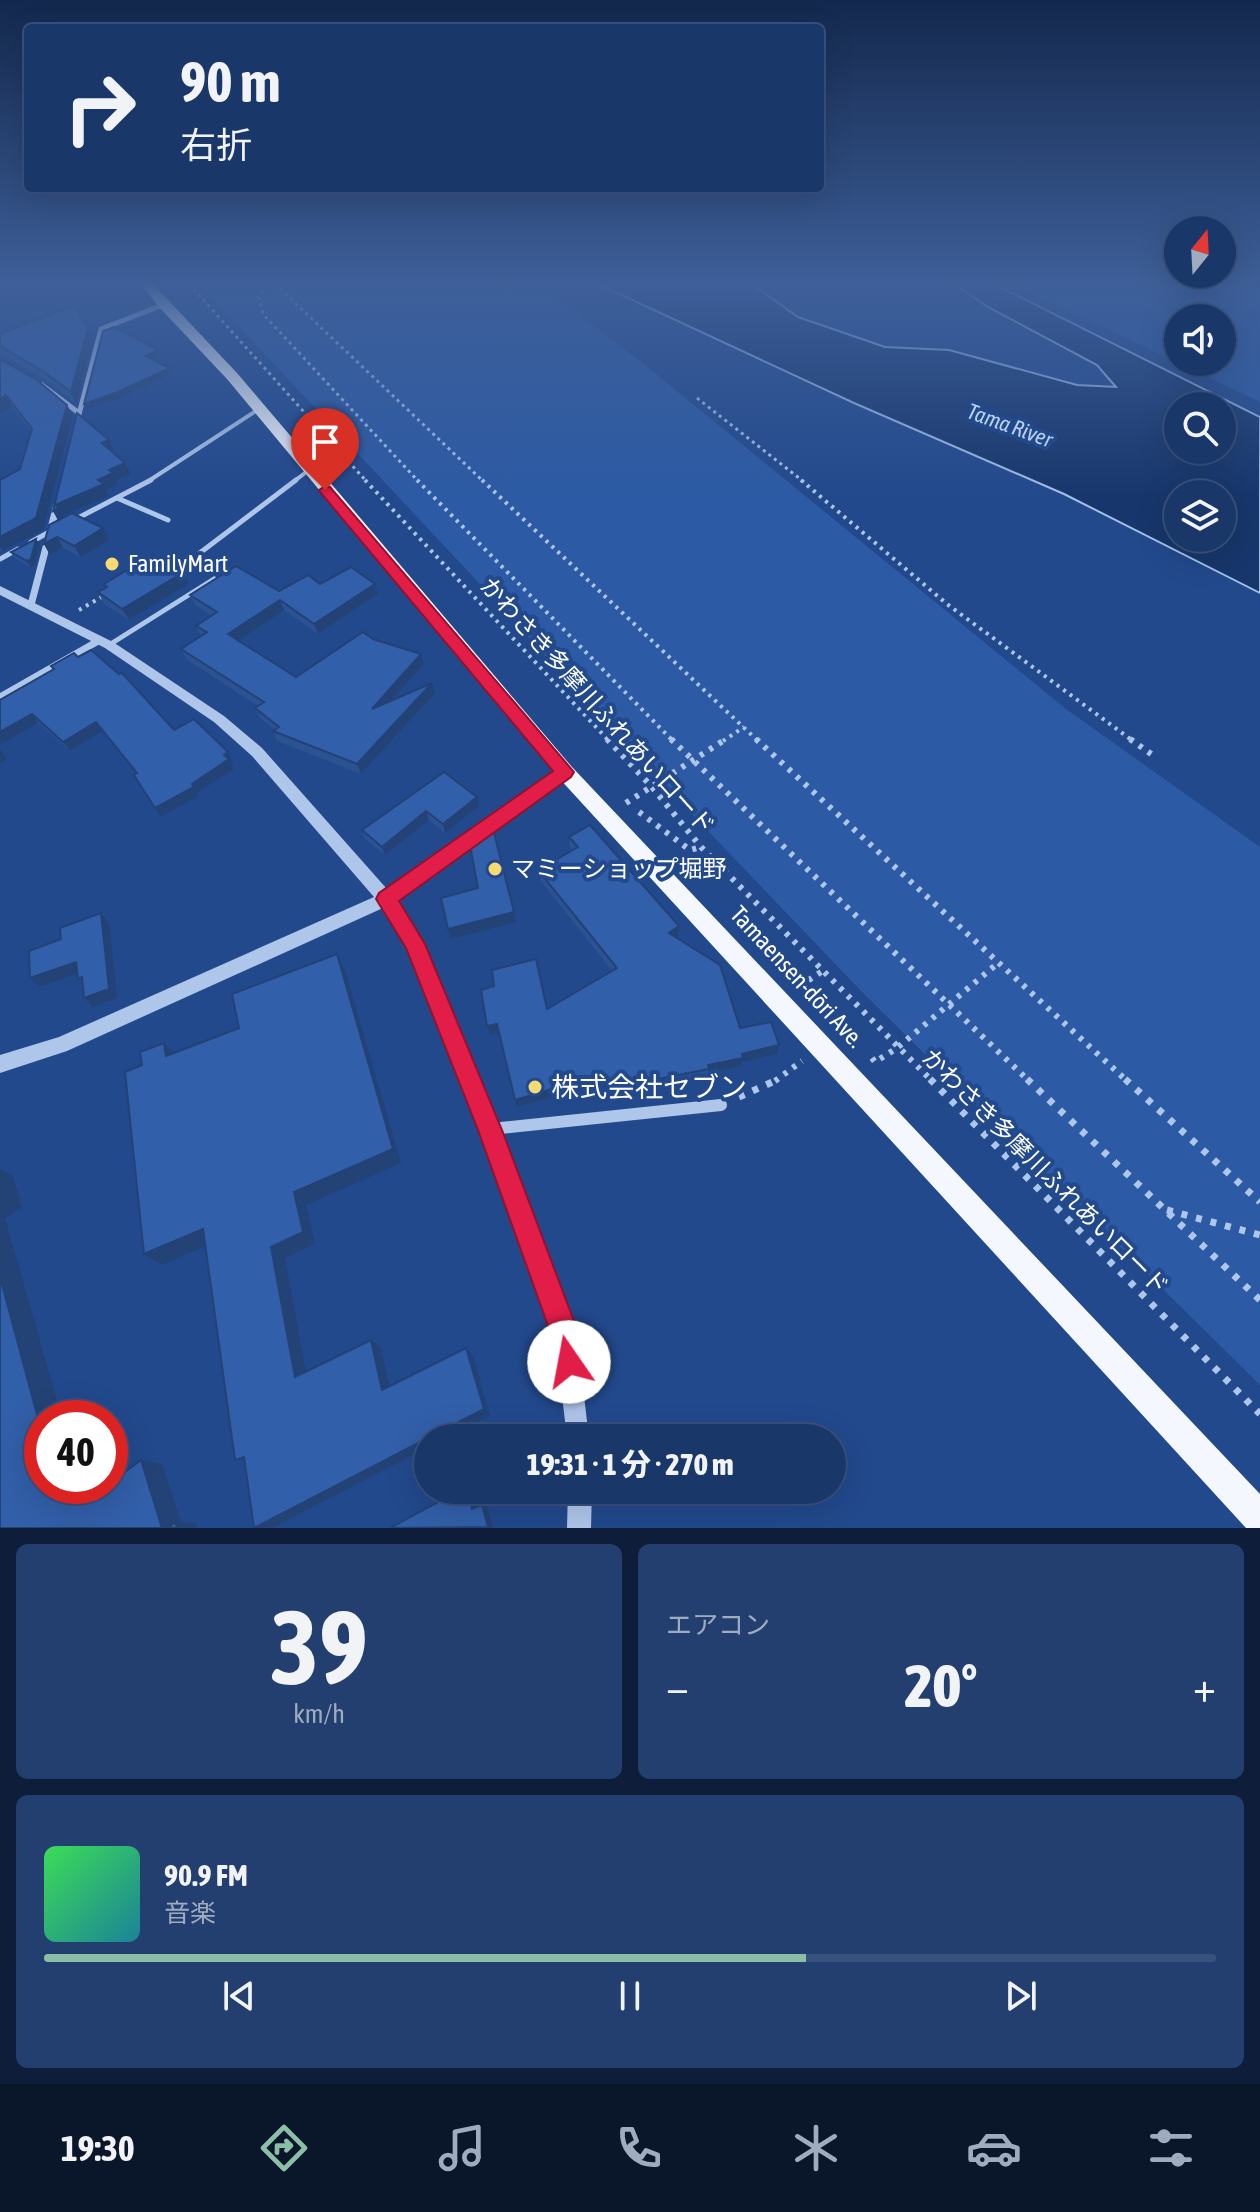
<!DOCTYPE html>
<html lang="ja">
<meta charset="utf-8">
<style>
:root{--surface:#1a3769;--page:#233f6f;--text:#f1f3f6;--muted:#9facc0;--line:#38517d;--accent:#8abfa5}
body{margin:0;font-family:"Asap Condensed","Noto Sans JP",sans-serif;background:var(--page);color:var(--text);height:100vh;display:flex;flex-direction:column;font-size:30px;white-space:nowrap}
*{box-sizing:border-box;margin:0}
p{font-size:26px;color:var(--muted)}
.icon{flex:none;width:44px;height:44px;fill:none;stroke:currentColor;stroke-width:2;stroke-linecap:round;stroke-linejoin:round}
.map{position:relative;height:1528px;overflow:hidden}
.details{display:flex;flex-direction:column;gap:16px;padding:16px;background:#0e1e3a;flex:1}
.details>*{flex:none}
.hud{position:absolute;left:24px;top:24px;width:800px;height:168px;border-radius:8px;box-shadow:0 8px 32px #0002,0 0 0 2px var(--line);background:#1a3769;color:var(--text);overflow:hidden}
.needle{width:52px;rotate:18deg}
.buttons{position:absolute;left:1164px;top:216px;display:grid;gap:16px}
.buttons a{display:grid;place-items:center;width:72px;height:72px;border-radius:50%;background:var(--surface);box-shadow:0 8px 32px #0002,0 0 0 2px var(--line);font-size:40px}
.speed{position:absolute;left:24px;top:1400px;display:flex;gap:16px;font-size:40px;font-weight:700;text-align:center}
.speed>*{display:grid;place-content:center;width:104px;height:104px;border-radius:50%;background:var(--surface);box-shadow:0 8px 32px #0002,0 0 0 2px var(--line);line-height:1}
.speed .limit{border:12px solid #d22;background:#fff;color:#111}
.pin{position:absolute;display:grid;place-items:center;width:68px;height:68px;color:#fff;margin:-82px -34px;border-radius:50% 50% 50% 0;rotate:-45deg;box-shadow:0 0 8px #0007}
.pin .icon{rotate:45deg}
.me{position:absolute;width:88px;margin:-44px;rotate:348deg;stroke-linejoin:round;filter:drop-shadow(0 0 6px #0008)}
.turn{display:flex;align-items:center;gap:28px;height:168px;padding:0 24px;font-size:36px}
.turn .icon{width:104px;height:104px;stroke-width:2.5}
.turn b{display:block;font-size:56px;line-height:68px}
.big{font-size:60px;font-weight:800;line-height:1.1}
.details .widget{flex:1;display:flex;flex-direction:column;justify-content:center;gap:12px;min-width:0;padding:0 28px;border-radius:12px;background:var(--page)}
.details .dial{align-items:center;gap:0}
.dial b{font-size:104px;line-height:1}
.song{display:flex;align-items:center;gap:24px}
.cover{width:96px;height:96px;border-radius:12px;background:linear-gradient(135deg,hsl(130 70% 55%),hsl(190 70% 35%))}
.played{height:8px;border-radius:4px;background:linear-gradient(90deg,var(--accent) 65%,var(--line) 65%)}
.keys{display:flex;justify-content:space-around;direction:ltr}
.heat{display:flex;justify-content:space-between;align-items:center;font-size:44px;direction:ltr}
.details .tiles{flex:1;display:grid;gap:16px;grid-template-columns:1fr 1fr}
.widget:last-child{grid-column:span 2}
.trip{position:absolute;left:414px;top:1424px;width:432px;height:80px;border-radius:40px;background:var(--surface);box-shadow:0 8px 32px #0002,0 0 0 2px var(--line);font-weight:800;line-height:80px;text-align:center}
.dock{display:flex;height:128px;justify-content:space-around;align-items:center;background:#0a162a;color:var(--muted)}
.dock .icon{width:56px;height:56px}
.dock .current{color:var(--accent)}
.dock b{font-size:36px;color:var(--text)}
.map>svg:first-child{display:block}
</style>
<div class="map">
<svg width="1260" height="1528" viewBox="0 0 1260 1528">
<rect width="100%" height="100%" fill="#22498c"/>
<g fill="#2c5aa4" fill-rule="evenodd">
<path d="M 199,284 L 540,284 L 650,369 L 1066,709 L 1260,847 L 1260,1385 L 863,993 L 642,762 L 477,581 Z"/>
<path d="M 1012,284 L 1260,284 L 1260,402 ZM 1178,318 L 1222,318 L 1222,362 L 1178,362 Z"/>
</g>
<path fill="#17366b" stroke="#a3c0ec" stroke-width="2" fill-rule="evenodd" d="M 598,284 L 752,284 L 798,317 L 885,347 L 949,350 L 1077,385 L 1116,387 L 1097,365 L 988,307 L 954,284 L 994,284 L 1260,417 L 1260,593 L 1064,494 L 854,403 ZM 1178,406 L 1222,406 L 1222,450 L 1178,450 ZM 1178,494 L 1222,494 L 1222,538 L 1178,538 Z"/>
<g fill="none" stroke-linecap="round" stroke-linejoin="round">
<g stroke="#afc6eb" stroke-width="3" stroke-dasharray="3 4" stroke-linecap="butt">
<path d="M 189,284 L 367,482"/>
<path d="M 265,284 L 259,298 L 263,314 L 419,482"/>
<path d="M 275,284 L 484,482"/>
<path d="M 697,398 L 804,482"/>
</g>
<g stroke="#afc6eb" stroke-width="4" stroke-dasharray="3 5" stroke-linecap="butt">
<path d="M 365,480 L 609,741"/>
<path d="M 417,480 L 673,741"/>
<path d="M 482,480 L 758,741"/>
<path d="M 801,480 L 947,604 L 1133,741"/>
<path d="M 79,610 L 105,595"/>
<path d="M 723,741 L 744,727"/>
</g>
<g stroke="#afc6eb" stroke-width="6" stroke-dasharray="4 7" stroke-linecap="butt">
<path d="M 607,739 L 652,787 L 701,847 L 932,1081"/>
<path d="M 671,739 L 1029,1081"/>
<path d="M 756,739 L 1127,1081"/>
<path d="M 1130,739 L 1154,756"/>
<path d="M 626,803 L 726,739"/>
<path d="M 639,812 L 690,850 L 701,847"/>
<path d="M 821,972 L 803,984 L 832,1015"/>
<path d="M 872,1058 L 875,1062 L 897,1048 L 998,963"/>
<path d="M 775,1081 L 802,1061"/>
</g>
<g stroke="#afc6eb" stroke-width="7" stroke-dasharray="6 9" stroke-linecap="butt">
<path d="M 930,1079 L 1260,1414"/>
<path d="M 1027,1079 L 1260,1300"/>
<path d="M 1125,1079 L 1260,1202"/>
<path d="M 739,1097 L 779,1079"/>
<path d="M 1167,1210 L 1260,1235"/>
</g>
<g stroke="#afc6eb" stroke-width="4">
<path d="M 147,482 L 259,409"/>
<path d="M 293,482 L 309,470"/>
</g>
<g stroke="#afc6eb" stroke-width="5">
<path d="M 117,498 L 168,520"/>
<path d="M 74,520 L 151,480"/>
<path d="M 31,542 L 53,530"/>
<path d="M 0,559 L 18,549"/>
<path d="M 180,568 L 296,480"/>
<path d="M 109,645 L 214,579"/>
</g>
<g stroke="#afc6eb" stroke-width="5">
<path d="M 42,385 L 79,413"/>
<path d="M 77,422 L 101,329 L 163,305"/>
</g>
<g stroke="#afc6eb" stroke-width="7">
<path d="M 31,605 L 57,505"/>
<path d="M 0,697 L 100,640"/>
</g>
<path stroke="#afc6eb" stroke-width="12" d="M 491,1129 L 721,1105"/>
<g fill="#afc6eb" fill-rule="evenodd">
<path d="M 0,586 L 113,642 L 224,716 L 262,748 L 387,889 L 560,768 L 570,768 L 572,772 L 570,776 L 396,901 L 422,944 L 497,1123 L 577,1337 L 589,1438 L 567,1438 L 555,1337 L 481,1130 L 407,948 L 383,908 L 67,1051 L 0,1073 L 0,1055 L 59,1037 L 374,897 L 252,756 L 214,722 L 105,648 L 0,595 Z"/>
<path d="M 568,1490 L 592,1490 L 591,1528 L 567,1528 Z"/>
</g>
<path fill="#f4f7fe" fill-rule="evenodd" d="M 141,284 L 153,284 L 237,373 L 572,767 L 1260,1494 L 1260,1528 L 1246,1528 L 558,777 L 227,379 L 159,307 Z"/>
</g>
<g fill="#2b5291">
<path d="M 88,327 L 93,339 L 76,404 L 49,382 L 3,355 L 0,357 L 0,334 Z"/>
<path d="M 0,359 L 67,405 L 73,416 L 43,530 L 3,551 L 0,550 L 0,480 L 20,469 L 31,432 L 12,407 L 0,414 Z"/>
<path d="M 109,440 L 114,451 L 112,452 L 125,463 L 131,474 L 116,480 L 119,484 L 106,490 L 109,496 L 64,515 L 65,517 L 103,528 L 109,540 L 81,557 L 63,548 L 50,555 L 44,544 L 58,520 L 53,511 Z"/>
<path d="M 40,544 L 35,564 L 30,567 L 14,558 L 11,552 Z"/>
<path d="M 184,572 L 189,584 L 129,620 L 104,604 L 98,592 L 106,588 L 104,584 Z"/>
<path d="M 320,584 L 378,594 L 318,634 L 284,610 L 238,640 L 296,677 L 373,639 L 421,654 L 424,664 L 391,701 L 435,693 L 361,774 L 277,741 L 273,731 L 275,730 L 260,718 L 255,708 L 258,706 L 186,659 L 181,649 L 201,636 L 196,626 L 212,616 L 195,605 L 190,595 L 279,591 Z"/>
<path d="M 51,666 L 174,730 L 228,752 L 233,762 L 231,763 L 234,769 L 197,793 L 199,796 L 161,817 L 134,775 L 136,773 L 102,731 L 70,751 L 38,723 L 0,745 L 53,670 Z"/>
<path d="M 477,797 L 479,806 L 445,833 L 429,820 L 385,855 L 365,839 L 362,830 Z"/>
<path d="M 569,837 L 678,936 L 676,938 L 740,1028 L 777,1054 L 742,1062 L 741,1066 L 709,1073 L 708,1077 L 607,1097 L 607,1095 L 574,1100 L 573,1091 L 517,1107 L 499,1033 L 490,1035 L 487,1026 L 547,1009 L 612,971 L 540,880 L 538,870 L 572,850 L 570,848 Z"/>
</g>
<g fill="#234276">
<path d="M 0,284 L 24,284 L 0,290 Z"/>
<path d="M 88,327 L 93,339 L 76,404 L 71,392 Z"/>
<path d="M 158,350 L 160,356 L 148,361 L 145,356 Z"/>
<path d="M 170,368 L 172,373 L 121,398 L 86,409 L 84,404 Z"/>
<path d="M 6,395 L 12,407 L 0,414 L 0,399 Z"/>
<path d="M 67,405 L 73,416 L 43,530 L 3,551 L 0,547 L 0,537 Z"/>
<path d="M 109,440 L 114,451 L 107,454 L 102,443 Z"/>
<path d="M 125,463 L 131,474 L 116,480 L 119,484 L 106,490 L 109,496 L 64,515 L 66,518 L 59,522 L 53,511 L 55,505 L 98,480 L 109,470 Z"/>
<path d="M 103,528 L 109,540 L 81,557 L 74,546 Z"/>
<path d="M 57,537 L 63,548 L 50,555 L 44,544 Z"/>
<path d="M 36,539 L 40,544 L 35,564 L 30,567 L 27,561 Z"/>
<path d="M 184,572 L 189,584 L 129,620 L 122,609 Z"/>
<path d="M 375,584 L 378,594 L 318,634 L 314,624 Z"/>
<path d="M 280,600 L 284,610 L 233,644 L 228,634 Z"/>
<path d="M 421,654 L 424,664 L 375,719 L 372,709 Z"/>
<path d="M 432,683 L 435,693 L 361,774 L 357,764 Z"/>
<path d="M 32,714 L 38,723 L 0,745 L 0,732 Z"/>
<path d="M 96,722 L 102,731 L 70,751 L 63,742 Z"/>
<path d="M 0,749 L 7,759 L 0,763 Z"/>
<path d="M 228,752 L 233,762 L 231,763 L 234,769 L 197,793 L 199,796 L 161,817 L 155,808 Z"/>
<path d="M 477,797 L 479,806 L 445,833 L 443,824 Z"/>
<path d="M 426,811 L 429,820 L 385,855 L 382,847 Z"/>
<path d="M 514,912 L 516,922 L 450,939 L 448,929 Z"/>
<path d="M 101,913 L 109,923 L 117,998 L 93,1007 L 84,998 Z"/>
<path d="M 679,926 L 678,936 L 668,943 L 669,933 Z"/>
<path d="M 337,954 L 346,973 L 401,1163 L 306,1205 L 315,1244 L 285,1258 L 308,1383 L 295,1377 L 271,1247 Z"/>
<path d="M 76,962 L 84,971 L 40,987 L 30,978 Z"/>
<path d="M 497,1024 L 499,1033 L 490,1035 L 487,1026 Z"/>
<path d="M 164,1043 L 180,1059 L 166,1056 Z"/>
<path d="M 779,1045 L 777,1054 L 742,1062 L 741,1066 L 709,1073 L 708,1065 L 742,1054 Z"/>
<path d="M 572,1083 L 573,1091 L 517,1107 L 515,1100 Z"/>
<path d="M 0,1169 L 13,1176 L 22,1208 L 5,1218 L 62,1418 L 42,1418 L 42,1433 L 0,1277 Z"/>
<path d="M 203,1229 L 219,1240 L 162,1265 L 144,1254 Z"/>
<path d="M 371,1340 L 381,1348 L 392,1396 L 382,1390 Z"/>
<path d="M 466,1348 L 473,1356 L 490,1415 L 446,1438 L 429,1438 Z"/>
<path d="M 428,1438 L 428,1447 L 272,1528 L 254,1528 Z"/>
<path d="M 141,1460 L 162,1464 L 181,1522 L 196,1523 L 197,1528 L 162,1528 Z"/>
<path d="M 110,1476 L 116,1498 L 93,1496 L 90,1486 L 110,1486 Z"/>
<path d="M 468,1490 L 473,1490 L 478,1511 L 472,1509 Z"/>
<path d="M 482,1505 L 487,1506 L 493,1528 L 488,1528 Z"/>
</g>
<g fill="#325fa9" stroke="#234276" stroke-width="2">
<path d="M 74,306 L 88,327 L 71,392 L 43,371 L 0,346 L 0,334 Z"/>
<path d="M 114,327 L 158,350 L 145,356 L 170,368 L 118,392 L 84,404 L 103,331 Z"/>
<path d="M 0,359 L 37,380 L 67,405 L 36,518 L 0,537 L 0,480 L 20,469 L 32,429 L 6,395 L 0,399 Z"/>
<path d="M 77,413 L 109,440 L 102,443 L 125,463 L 109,470 L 113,473 L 98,480 L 104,484 L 55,505 L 60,507 L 53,511 Z"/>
<path d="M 72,513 L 103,528 L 74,546 L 57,537 L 44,544 L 49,525 Z"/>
<path d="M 36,539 L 31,559 L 27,561 L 11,552 Z"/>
<path d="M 152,555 L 184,572 L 122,609 L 98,592 L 107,587 L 104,584 Z"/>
<path d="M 236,566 L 279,591 L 308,575 L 320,584 L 351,567 L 375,584 L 314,624 L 280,600 L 228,634 L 296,677 L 363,632 L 373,639 L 421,654 L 372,709 L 432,683 L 357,764 L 273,731 L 279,727 L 255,708 L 264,702 L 181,649 L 207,632 L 196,626 L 217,612 L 190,595 Z"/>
<path d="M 91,650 L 119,674 L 122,673 L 174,730 L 194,719 L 228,752 L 224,755 L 229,759 L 192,784 L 194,787 L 155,808 L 134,775 L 137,773 L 96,722 L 63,742 L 32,714 L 0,732 L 0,700 L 54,669 L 51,666 L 74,653 L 78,657 Z"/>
<path d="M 444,772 L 477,797 L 443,824 L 426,811 L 382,847 L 362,830 Z"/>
<path d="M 492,825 L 514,912 L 448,929 L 441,898 L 478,888 L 469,840 Z"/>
<path d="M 590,825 L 679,926 L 669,933 L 720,965 L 740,1028 L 771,1022 L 779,1045 L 742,1054 L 743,1058 L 708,1065 L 709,1069 L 607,1089 L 606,1086 L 573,1092 L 572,1083 L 515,1100 L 497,1024 L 487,1026 L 481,990 L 494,986 L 492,970 L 536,959 L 547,1009 L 617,968 L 538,870 L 578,847 L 569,837 Z"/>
<path d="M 101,913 L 109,989 L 84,998 L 82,977 L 78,979 L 76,962 L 30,978 L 29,951 L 61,939 L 60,928 Z"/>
<path d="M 337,954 L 393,1149 L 294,1192 L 303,1232 L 271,1247 L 295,1377 L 371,1340 L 382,1390 L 466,1348 L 484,1409 L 254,1528 L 244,1457 L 235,1460 L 203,1229 L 144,1254 L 125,1072 L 142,1065 L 140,1052 L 164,1043 L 166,1056 L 239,1028 L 232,994 Z"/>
<path d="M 0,1277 L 42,1433 L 42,1486 L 90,1486 L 93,1496 L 106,1486 L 110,1486 L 110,1483 L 141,1460 L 162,1528 L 0,1528 Z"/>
<path d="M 460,1490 L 468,1490 L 472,1509 L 482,1505 L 488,1527 L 390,1528 Z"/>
<path d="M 175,1522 L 177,1528 L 168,1528 Z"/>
</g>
<linearGradient id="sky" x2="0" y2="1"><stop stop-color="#13284d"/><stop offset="0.57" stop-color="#3e5f99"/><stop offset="1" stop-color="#3e5f99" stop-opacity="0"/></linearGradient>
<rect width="1260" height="498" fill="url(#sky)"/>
<path fill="#e11d48" stroke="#92132f" stroke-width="2" d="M 325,486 L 330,487 L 574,772 L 571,777 L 399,901 L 425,944 L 502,1130 L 580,1337 L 583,1362 L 579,1372 L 569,1376 L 559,1372 L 552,1337 L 478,1130 L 406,948 L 376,899 L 379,893 L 553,771 L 321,493 L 319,490 Z"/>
<g fill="#f7da71" stroke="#22498c" stroke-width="3">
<circle cx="112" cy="564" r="8"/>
<circle cx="495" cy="869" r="8"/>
<circle cx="535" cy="1087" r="8"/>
</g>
<g text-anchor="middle" stroke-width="8" stroke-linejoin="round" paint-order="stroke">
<g font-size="22" font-style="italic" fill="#bbd1f2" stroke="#22498c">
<text transform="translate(1010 425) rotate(20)" y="8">Tama River</text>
</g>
<g font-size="24" fill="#fff" stroke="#22498c" text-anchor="start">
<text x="128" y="572">FamilyMart</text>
<text x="511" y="877">マミーショップ堀野</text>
</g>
<g font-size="24" fill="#fff" stroke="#22498c">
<text transform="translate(597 706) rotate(48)" y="8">かわさき多摩川ふれあいロード</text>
<text transform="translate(797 977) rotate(47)" y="8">Tamaensen-dōri Ave.</text>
<text transform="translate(1045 1172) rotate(45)" y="8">かわさき多摩川ふれあいロード</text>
</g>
<g font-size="28" fill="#fff" stroke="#22498c" text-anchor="start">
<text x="551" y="1097">株式会社セブン</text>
</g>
</g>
</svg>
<div class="buttons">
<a><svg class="needle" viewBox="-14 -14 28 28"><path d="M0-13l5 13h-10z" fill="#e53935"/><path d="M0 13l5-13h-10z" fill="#9facc0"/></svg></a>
<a><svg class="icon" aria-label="sound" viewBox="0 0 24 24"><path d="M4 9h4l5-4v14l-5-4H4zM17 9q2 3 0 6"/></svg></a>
<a><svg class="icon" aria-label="search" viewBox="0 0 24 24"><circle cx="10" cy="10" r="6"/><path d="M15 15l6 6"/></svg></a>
<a><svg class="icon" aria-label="layers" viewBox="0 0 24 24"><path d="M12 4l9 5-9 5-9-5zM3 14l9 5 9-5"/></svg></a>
</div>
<div class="speed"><div class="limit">40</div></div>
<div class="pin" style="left:325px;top:490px;background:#d93025"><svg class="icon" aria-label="arrive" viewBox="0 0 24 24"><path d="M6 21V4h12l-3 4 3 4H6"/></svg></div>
<svg class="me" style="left:569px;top:1362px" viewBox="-20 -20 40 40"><circle r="19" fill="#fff"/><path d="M0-13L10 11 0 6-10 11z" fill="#e11d48"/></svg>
<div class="trip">19:31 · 1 分 · 270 m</div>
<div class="hud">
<div class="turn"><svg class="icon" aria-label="right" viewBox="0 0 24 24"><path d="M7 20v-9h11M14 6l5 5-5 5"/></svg><div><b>90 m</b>右折</div></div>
</div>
</div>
<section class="details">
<div class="tiles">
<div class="widget dial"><b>39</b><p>km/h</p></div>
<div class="widget"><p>エアコン</p>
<div class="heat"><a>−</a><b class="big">20°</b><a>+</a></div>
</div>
<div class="widget">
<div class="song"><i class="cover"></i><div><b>90.9 FM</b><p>音楽</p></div></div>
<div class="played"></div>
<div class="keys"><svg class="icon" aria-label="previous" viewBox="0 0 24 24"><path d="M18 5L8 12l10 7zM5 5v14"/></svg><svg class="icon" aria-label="pause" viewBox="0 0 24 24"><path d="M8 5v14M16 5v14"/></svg><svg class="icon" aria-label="next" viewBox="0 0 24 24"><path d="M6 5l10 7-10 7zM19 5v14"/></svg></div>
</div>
</div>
</section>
<nav class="dock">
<b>19:30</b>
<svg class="icon current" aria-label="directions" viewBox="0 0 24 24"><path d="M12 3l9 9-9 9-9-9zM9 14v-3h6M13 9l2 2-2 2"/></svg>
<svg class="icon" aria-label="music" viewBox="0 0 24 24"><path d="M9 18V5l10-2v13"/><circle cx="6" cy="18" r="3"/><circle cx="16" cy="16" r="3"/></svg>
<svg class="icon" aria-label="phone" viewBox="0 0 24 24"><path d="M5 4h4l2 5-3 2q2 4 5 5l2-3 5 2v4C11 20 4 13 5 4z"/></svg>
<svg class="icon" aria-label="climate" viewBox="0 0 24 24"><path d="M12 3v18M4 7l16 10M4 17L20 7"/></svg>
<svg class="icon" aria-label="car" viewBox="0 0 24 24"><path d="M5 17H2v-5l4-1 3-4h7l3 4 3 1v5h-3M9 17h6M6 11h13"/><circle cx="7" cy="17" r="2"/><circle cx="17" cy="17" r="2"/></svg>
<svg class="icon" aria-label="filters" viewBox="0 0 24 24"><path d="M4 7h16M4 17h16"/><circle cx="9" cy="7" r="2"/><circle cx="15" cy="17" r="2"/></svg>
</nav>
